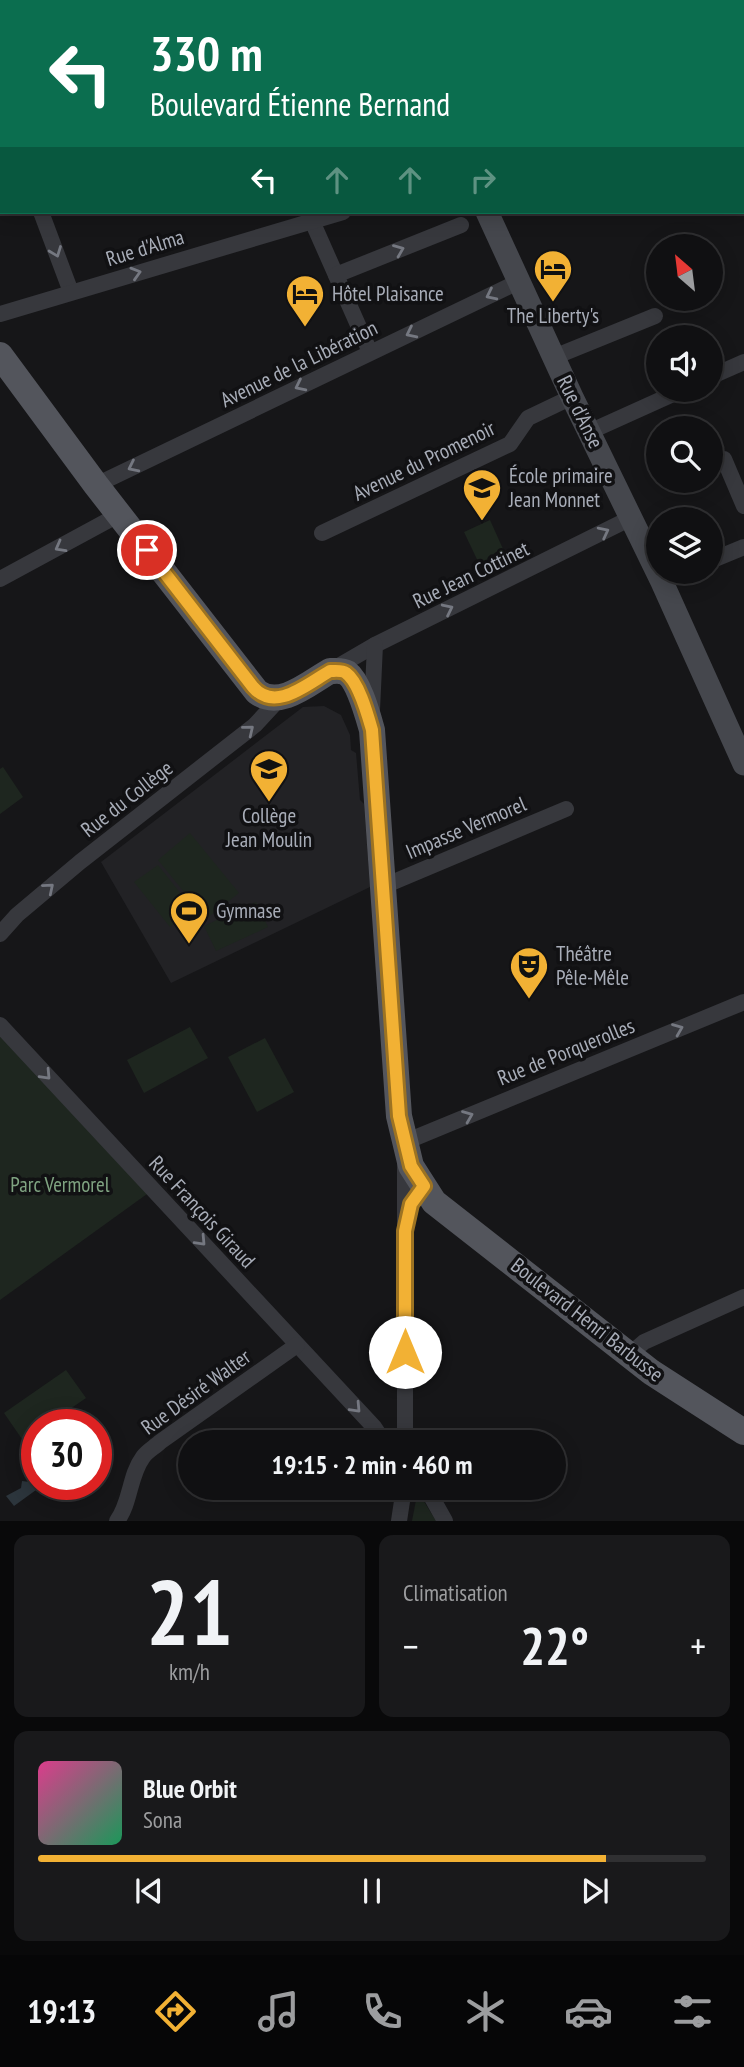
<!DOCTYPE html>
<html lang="fr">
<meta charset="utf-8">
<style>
:root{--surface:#101012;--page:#19191b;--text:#f1f3f6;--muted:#9c9d9f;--line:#303032;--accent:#f2b134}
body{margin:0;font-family:"PT Sans Narrow",sans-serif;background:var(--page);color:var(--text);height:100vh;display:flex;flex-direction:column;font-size:26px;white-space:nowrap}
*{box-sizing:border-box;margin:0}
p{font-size:23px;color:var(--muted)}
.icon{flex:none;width:38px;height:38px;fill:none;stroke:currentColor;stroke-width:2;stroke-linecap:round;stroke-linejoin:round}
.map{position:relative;height:1521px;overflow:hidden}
.panel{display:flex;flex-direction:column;gap:14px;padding:14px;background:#09090a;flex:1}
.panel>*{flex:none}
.hud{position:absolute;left:0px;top:0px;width:746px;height:214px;box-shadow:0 4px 18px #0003,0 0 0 2px var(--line);background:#0b6e4f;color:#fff;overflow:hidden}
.needle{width:46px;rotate:332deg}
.tools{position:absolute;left:646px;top:234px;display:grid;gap:14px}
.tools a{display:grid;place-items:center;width:77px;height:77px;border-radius:50%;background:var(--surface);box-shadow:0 4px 18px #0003,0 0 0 2px var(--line);font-size:35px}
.speed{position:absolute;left:21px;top:1409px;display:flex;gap:14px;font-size:35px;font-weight:700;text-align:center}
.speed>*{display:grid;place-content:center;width:91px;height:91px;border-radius:50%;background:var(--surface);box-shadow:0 4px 18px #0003,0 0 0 2px var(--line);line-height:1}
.speed .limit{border:10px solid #d22;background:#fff;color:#111}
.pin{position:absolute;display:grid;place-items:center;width:60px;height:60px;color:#fff;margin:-30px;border:4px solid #fff;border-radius:50%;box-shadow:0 2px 7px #0007}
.me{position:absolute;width:77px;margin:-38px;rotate:0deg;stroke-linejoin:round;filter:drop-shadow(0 0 5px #0008)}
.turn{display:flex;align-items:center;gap:24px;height:147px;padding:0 35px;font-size:32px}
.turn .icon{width:91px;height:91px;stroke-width:2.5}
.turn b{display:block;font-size:49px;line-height:60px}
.lanes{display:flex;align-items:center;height:66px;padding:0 35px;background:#0003;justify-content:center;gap:35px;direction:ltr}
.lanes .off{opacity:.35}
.big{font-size:52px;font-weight:800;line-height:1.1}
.panel .widget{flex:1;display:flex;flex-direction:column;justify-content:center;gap:10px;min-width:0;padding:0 24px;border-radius:14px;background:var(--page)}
.panel .dial{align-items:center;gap:0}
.dial b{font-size:91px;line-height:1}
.song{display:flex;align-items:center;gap:21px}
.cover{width:84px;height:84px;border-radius:10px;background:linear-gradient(135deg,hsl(330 70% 55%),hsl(150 70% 35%))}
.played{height:7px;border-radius:4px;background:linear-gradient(90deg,var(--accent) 85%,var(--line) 85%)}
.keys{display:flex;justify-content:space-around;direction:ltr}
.heat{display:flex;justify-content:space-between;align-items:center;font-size:38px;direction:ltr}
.panel .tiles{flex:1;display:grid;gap:14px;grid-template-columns:1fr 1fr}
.widget:last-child{grid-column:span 2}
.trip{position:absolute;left:178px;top:1430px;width:388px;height:70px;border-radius:35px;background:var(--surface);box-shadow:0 4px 18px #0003,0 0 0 2px var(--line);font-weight:800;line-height:70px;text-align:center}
.dock{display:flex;height:112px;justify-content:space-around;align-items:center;background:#060607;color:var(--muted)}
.dock .icon{width:49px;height:49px}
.dock .on{color:var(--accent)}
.dock b{font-size:32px;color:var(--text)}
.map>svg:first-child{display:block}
</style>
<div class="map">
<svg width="744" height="1521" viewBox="0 0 744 1521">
<rect width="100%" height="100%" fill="#161618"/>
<path fill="#222225" d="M 324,706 L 341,715 L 350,735 L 351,750 L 356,753 L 360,800 L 364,804 L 370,887 L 171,983 L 101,862 L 303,707 Z"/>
<g fill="#1e261f">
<path d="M 490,520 L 508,560 L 483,572 L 464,532 Z"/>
<path d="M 3,767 L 23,797 L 0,814 L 0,769 Z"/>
<path d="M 190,833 L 239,893 L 206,919 L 158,860 Z"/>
<path d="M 158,865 L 193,909 L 170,927 L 134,882 Z"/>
<path d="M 256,902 L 268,927 L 216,951 L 204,926 Z"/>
<path d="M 190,1027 L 208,1058 L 144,1093 L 127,1060 Z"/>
<path d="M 0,1035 L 147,1194 L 0,1300 Z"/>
<path d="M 265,1038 L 294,1092 L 257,1112 L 228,1057 Z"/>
<path d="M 66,1370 L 86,1398 L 48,1424 L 37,1424 L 37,1433 L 24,1442 L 4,1413 Z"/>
<path d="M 417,1495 L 420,1495 L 436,1521 L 412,1521 Z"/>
</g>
<path fill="#2c353c" d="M 22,1481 L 37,1483 L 36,1490 L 14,1506 L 6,1496 L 21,1488 Z"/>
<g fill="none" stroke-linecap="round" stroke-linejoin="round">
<g stroke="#37383d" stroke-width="16">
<path d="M 125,0 L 126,2"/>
<path d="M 212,0 L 214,2"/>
<path d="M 555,0 L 557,2"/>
<path d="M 655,0 L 655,2"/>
<path d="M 485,2 L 487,0"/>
<path d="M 0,142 L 2,142"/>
<path d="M 41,212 L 71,292"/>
<path d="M 312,221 L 370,352"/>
<path d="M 336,275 L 461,225"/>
<path d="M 0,314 L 343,212"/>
<path d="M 554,357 L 655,316"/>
<path d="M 710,377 L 744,362"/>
<path d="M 589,432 L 682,390"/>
<path d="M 724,459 L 744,506"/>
<path d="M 96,485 L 520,281"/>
<path d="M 322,533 L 510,444 L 528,418 L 572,397"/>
<path d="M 710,561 L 744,547"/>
<path d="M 0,579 L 120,514"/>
<path d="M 662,582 L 684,572"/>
<path d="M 332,670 L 375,645 L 631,518"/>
<path d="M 372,710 L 375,645"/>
<path d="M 384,886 L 566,809"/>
<path d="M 0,934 L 17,915 L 80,862 L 255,725 L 280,698"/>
<path d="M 0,1025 L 374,1427 L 384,1442"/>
<path d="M 629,1355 L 644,1342 L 744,1297"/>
<path d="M 405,1442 L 405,1142 L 744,1002"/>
<path d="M 420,1488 L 431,1496 L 445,1521"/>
<path d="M 117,1521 C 131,1502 129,1476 143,1457 C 147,1451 155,1447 160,1442 L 297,1345"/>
<path d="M 399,1521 L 404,1488"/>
</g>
<g stroke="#45474d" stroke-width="23">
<path d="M 0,0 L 1,0"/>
<path d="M 397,0 L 398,2"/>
<path d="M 487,212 L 572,397 L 662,582 L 744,764"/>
</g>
<path stroke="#53555c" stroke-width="26" d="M 0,355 L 96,485 L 257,692 C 280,709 309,683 330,671 C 336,671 342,670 347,673 C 359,682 368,716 372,730 L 399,1116 L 411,1166 L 434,1202 L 651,1372 L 744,1432"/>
</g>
<defs><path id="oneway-chevron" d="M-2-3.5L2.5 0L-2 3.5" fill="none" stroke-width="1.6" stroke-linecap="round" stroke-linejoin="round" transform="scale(1.75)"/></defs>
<g stroke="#757881">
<use href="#oneway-chevron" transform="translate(399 250) rotate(-22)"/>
<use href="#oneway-chevron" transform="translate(56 252) rotate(69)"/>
<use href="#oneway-chevron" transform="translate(136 273) rotate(-17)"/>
<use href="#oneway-chevron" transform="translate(491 295) rotate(154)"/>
<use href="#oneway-chevron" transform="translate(411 333) rotate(154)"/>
<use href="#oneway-chevron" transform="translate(300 386) rotate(154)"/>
<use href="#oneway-chevron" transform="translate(133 467) rotate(154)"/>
<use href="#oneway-chevron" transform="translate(604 532) rotate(-27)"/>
<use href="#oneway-chevron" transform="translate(60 547) rotate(151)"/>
<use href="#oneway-chevron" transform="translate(448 609) rotate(-26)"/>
<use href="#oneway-chevron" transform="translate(249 730) rotate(-39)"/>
<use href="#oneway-chevron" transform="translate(49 888) rotate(-40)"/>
<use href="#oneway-chevron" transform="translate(678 1029) rotate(-22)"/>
<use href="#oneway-chevron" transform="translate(46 1075) rotate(47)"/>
<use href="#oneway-chevron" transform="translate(468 1116) rotate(-22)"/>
<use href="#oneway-chevron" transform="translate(201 1241) rotate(47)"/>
<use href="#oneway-chevron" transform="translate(356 1408) rotate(47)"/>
</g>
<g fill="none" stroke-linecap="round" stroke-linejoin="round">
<g stroke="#9d7322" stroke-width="18">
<path id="route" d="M 147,550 L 253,687 C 275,713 307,684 330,671 C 336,671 342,670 346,673 C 359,682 368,716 372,730 L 399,1116 L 411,1166 L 424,1186 L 411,1204 L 405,1231 L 405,1352"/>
</g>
<use href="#route" stroke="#f2b134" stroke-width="12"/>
</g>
<defs>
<g id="hotel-pin" transform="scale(2.0125)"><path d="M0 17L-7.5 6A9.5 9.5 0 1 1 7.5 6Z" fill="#f2b134" stroke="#111113"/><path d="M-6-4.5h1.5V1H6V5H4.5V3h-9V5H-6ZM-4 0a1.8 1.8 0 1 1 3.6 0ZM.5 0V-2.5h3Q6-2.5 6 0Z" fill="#111"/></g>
<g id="school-pin" transform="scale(2.0125)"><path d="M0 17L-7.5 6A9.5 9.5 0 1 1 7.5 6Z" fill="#f2b134" stroke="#111113"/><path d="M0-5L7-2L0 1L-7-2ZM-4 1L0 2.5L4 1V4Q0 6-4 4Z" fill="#111"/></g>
<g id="stadium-pin" transform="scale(2.0125)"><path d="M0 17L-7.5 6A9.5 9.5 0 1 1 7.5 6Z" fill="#f2b134" stroke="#111113"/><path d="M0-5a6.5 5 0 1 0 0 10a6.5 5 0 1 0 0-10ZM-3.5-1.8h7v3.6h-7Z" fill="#111"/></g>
<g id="theatre-pin" transform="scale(2.0125)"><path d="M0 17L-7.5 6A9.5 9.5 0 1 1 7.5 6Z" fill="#f2b134" stroke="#111113"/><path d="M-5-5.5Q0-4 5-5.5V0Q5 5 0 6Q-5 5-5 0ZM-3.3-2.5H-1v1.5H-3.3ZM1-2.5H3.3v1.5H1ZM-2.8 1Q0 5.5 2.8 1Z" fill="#111"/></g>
</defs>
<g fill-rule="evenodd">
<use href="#hotel-pin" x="553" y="269"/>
<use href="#hotel-pin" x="305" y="294"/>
<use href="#school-pin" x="482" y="488"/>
<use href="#school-pin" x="269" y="769"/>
<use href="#stadium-pin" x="189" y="911"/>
<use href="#theatre-pin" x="529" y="966"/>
</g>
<g text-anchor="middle" stroke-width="7" stroke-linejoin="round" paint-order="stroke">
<g font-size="21" fill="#a8adb8" stroke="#111113">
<text transform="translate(145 248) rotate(-17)" y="7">Rue d'Alma</text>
<text transform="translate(299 364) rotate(-26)" y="7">Avenue de la Libération</text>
<text transform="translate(580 412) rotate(64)" y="7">Rue d'Anse</text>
<text transform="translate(424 461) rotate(-26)" y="7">Avenue du Promenoir</text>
<text transform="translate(471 575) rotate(-26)" y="7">Rue Jean Cottinet</text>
<text transform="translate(127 799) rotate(-38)" y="7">Rue du Collège</text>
<text transform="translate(466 828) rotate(-23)" y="7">Impasse Vermorel</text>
<text transform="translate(566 1052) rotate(-22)" y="7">Rue de Porquerolles</text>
<text transform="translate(202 1212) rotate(47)" y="7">Rue François Giraud</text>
<text transform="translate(587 1320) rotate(38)" y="7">Boulevard Henri Barbusse</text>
<text transform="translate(196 1392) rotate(-36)" y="7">Rue Désiré Walter</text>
</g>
<g font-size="21" fill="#a8adb8" stroke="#111113" text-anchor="start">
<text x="332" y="301">Hôtel Plaisance</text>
<text x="553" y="323" text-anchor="middle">The Liberty's</text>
<text x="509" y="483">École primaire<tspan x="509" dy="24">Jean Monnet</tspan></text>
<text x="269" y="823" text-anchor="middle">Collège<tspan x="269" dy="24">Jean Moulin</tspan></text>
<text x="216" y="918">Gymnase</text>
<text x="556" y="961">Théâtre<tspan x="556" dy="24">Pêle-Mêle</tspan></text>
</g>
<g font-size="21" fill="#7fa381" stroke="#111113">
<text x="60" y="1192">Parc Vermorel</text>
</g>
</g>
</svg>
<div class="tools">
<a><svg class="needle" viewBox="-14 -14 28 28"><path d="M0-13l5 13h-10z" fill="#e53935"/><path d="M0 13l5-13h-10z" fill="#9c9d9f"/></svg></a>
<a><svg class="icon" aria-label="sound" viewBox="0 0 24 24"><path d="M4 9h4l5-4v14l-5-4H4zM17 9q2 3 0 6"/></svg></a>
<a><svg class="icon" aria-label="search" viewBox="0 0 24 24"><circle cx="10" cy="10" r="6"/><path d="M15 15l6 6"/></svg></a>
<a><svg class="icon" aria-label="layers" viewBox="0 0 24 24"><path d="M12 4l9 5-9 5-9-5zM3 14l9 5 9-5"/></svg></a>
</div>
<div class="speed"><div class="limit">30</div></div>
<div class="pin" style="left:147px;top:550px;background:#d93025"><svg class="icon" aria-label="arrive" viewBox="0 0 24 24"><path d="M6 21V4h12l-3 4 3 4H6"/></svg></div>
<svg class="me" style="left:405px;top:1352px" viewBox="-20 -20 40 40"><circle r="19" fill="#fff"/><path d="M0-13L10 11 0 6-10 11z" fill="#f2b134"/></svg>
<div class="trip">19:15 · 2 min · 460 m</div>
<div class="hud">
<div class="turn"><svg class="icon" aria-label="left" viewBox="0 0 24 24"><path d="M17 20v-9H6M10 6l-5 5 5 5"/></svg><div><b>330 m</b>Boulevard Étienne Bernand</div></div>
<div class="lanes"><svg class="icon" aria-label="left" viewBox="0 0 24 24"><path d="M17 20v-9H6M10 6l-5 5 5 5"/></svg><svg class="icon off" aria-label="ahead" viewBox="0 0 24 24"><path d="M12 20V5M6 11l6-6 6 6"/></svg><svg class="icon off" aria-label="ahead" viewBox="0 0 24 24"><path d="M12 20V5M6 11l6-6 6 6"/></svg><svg class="icon off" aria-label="right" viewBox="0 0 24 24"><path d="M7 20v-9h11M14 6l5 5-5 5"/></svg></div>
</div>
</div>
<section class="panel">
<div class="tiles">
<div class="widget dial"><b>21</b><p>km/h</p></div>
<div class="widget"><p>Climatisation</p>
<div class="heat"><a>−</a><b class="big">22°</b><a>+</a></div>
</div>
<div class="widget">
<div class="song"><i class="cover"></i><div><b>Blue Orbit</b><p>Sona</p></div></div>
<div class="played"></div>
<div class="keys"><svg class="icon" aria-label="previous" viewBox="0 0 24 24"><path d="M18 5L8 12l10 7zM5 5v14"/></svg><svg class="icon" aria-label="pause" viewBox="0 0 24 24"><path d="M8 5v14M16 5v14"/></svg><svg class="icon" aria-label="next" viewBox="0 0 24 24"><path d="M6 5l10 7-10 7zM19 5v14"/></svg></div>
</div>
</div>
</section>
<nav class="dock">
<b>19:13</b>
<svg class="icon on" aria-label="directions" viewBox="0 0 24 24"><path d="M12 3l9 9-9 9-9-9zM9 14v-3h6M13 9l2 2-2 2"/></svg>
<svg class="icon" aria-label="music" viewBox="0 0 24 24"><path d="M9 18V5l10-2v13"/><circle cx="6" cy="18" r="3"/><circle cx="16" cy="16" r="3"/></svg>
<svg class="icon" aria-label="phone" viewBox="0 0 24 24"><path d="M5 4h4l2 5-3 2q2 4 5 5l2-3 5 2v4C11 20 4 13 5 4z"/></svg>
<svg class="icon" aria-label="climate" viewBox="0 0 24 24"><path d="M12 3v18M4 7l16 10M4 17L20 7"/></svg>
<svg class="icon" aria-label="car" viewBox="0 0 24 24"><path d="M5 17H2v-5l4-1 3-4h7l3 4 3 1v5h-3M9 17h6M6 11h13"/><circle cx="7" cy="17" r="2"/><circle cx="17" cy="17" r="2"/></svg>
<svg class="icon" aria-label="filters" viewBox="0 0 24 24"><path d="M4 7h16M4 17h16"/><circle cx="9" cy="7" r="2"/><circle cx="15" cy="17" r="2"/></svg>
</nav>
